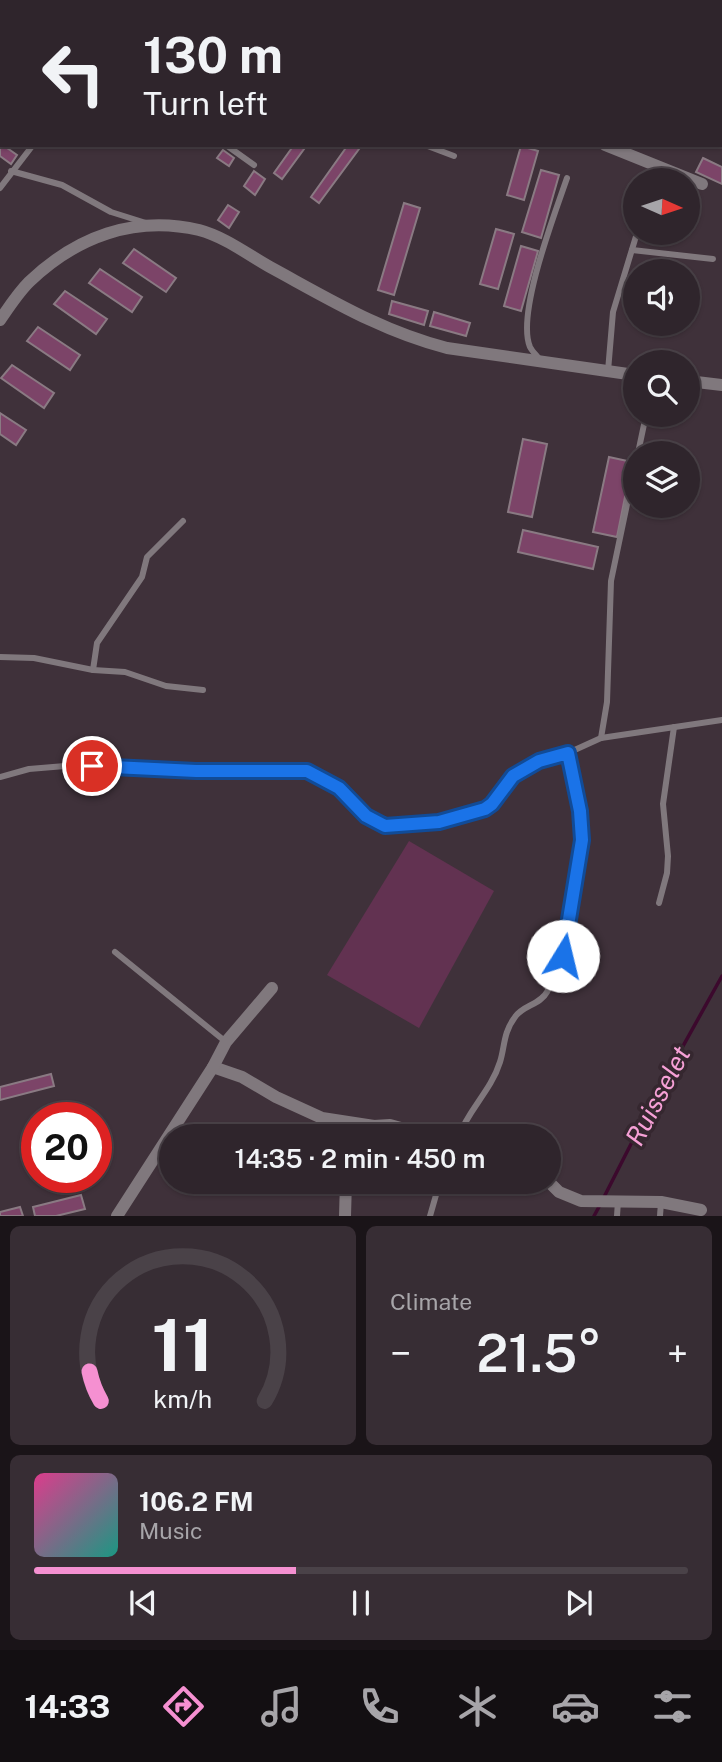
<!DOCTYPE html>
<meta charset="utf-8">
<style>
:root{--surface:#2f252c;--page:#372d34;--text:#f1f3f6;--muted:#a7a5a9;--line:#4a4248;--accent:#f590d1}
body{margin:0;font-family:"Public Sans",sans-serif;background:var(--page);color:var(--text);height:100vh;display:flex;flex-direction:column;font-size:26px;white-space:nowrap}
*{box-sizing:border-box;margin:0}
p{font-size:23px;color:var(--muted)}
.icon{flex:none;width:38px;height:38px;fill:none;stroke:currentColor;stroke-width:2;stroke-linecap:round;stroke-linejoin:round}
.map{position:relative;height:1216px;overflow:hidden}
.details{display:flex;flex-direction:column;gap:10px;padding:10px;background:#1a1418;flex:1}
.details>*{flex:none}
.guide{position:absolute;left:0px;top:0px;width:723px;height:147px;box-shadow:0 2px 5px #0004,0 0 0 2px var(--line);background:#2f252c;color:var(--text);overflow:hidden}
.needle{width:46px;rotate:93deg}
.tools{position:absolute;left:623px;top:168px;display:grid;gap:14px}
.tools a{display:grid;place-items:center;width:77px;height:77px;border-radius:50%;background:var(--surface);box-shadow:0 2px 5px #0004,0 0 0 2px var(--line);font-size:35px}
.speed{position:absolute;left:21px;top:1102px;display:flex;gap:14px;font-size:35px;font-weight:700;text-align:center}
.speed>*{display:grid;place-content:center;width:91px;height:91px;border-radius:50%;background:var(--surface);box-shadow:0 2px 5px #0004,0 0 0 2px var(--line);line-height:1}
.speed .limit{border:10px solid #d22;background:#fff;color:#111}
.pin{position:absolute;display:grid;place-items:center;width:60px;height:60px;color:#fff;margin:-30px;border:4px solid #fff;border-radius:50%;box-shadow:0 2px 7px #0007}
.me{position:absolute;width:77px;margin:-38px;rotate:9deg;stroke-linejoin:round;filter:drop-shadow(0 0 5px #0008)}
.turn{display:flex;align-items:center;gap:24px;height:147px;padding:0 28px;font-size:32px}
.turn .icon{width:91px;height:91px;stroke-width:2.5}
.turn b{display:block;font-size:49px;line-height:60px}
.big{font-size:52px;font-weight:600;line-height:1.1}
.details .tile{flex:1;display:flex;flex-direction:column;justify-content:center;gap:10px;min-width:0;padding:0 24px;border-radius:10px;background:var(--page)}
.details .dial{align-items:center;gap:0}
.dial svg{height:182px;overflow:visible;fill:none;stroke:var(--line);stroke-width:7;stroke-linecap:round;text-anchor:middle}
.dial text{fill:var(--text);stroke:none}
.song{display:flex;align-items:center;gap:21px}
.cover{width:84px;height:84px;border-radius:10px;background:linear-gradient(135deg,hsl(330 70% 55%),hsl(170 70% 35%))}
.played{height:7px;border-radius:4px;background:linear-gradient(90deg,var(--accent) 40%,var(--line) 40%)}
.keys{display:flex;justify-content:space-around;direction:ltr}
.heat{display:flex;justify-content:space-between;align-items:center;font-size:38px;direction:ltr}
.details .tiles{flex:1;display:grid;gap:10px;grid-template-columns:1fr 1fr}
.tile:last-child{grid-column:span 2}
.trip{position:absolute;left:159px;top:1124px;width:402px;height:70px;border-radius:35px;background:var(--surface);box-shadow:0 2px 5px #0004,0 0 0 2px var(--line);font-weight:600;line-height:70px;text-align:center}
.menu{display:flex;height:112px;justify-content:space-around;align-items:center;background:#130f12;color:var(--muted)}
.menu .icon{width:49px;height:49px}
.menu .active{color:var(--accent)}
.menu b{font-size:32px;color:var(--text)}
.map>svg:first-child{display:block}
</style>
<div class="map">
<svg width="722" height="1216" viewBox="0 0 722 1216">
<rect width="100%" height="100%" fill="#3f313a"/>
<path fill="#623251" d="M 409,841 L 494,891 L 419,1028 L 327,975 Z"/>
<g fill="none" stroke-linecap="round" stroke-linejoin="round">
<g stroke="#3c092d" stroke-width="3.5">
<path d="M 685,0 L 686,2"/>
<path d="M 721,64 L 722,65"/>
<path d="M 603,1199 L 658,1091 L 722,976"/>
<path d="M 594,1216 L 600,1205"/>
</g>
</g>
<g fill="#7c4468" stroke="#8a7a83" stroke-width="2">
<path d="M 0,143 L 17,155 L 11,164 L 0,156 Z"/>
<path d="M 294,145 L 307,145 L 282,179 L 274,173 Z"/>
<path d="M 348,145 L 353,145 L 359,149 L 319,203 L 311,197 Z"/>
<path d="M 521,146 L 538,151 L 524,200 L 507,195 Z"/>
<path d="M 223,150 L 234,158 L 229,166 L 217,158 Z"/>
<path d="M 703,158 L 722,167 L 722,184 L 696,172 Z"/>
<path d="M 541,170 L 559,175 L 541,238 L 522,232 Z"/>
<path d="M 254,171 L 265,179 L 255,195 L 244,186 Z"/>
<path d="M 404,203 L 420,208 L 394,295 L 378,290 Z"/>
<path d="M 228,205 L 239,212 L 229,228 L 218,220 Z"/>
<path d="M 496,229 L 514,234 L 498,289 L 480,284 Z"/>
<path d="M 521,246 L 538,251 L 521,311 L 504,306 Z"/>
<path d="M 134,249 L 176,278 L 166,292 L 123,263 Z"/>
<path d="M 100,269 L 142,297 L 132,312 L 89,283 Z"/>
<path d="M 65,291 L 107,319 L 96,334 L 54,304 Z"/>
<path d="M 392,301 L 428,311 L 424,325 L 389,314 Z"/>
<path d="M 434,312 L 470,323 L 466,336 L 430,326 Z"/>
<path d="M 38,327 L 80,355 L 70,370 L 27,341 Z"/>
<path d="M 12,365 L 54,393 L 44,408 L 1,378 Z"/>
<path d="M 0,413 L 26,430 L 16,445 L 0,434 Z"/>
<path d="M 523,439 L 547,444 L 532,517 L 508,512 Z"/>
<path d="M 609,457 L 632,462 L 617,537 L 593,532 Z"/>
<path d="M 523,530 L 598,547 L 593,569 L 518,552 Z"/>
<path d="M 51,1074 L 54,1086 L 0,1100 L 0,1087 Z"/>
<path d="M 60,1111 L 62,1118 L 47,1118 L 46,1115 Z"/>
<path d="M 81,1195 L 85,1209 L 56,1216 L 35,1216 L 33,1207 Z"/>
<path d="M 20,1207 L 23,1216 L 0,1216 L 0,1212 Z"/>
</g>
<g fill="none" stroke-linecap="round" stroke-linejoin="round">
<g stroke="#80787d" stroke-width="6">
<path d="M 317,2 L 317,0"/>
<path d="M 415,2 L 415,0"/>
<path d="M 0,51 L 2,49"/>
<path d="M 226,145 L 254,165"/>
<path d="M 425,145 L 454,156"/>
<path d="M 11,171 L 62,185 L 111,212 L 146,223"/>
<path d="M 654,180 L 658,167"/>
<path d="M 0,188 L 33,145"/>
<path d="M 632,250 L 713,259"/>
<path d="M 540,360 C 537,356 532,351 530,347 C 516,314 555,213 567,178"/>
<path d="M 608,371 L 613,312 L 637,233"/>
<path d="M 638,453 L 646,415"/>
<path d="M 0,657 L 34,658 L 93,670 L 125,672 L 166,686 L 203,690"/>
<path d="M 93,670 L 97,643 L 142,577 L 147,557 L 183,521"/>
<path d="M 601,738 L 607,702 L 611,581 L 635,466"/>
<path d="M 0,777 L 29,769 L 77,765 L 196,771 L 307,771 L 339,788 L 366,816 L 385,826 L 439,822 L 485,809 L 492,804 L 513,776 L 539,761 L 568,753 L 601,738 L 722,720"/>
<path d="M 659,903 L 667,873 L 668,856 L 663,804 L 674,727"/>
<path d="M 115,952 L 226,1042"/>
<path d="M 459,1136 C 468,1110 491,1091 500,1062 C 505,1046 503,1033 515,1017 C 523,1005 540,1005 547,992 C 566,957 569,917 575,879 C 577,865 582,850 582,837 C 582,809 576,780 568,753"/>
<path d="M 430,1216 L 440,1181"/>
<path d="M 617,1216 L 618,1201"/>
<path d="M 660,1216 L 661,1202"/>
</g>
<g stroke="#80787d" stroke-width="12">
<path d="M 288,0 L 290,2"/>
<path d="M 455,0 L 459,2"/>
<path d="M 537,2 L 538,0"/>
<path d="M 605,145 L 702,184"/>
<path d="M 0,320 C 9,307 18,293 29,282 C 76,237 134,215 199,230 C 225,237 247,254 270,267 C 329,299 381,331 447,348 L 635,375"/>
<path d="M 688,381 L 722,385"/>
<path d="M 213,1067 L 242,1077 L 276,1097 L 322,1118 L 374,1126 L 390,1125 L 430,1136"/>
<path d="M 548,1181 L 559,1192 L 581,1201 L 661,1202 L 701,1210"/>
<path d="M 117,1216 L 213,1067 L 226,1042 L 272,988"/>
<path d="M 345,1216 L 346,1181"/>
</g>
</g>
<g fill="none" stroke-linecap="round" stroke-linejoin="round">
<g stroke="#114b97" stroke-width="18">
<path id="route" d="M 92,766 L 196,771 L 307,771 L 339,788 L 366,816 L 385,826 L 439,822 L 485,809 L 492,804 L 513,776 L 539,761 L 568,753 L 580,811 L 582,840 L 563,956"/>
</g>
<use href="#route" stroke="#1a73e8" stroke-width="12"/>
</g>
<g text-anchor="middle" stroke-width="7" stroke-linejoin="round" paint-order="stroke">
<g font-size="26" font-style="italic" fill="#f6a0d6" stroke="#35272f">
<text transform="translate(658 1096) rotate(-62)" y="9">Ruisselet</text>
</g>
</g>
</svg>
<div class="tools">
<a><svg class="needle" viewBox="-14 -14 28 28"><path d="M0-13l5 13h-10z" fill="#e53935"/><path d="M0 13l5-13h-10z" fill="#a7a5a9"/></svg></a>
<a><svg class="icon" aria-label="sound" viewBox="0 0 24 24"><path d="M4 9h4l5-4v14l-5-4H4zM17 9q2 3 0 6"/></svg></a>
<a><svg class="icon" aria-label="search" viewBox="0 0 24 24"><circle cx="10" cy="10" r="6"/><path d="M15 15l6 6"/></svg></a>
<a><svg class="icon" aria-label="layers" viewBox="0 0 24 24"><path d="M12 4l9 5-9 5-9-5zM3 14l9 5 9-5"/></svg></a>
</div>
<div class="speed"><div class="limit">20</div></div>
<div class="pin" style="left:92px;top:766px;background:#d93025"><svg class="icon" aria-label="arrive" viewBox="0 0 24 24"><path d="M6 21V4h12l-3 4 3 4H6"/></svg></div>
<svg class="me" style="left:563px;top:956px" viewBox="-20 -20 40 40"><circle r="19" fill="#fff"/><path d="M0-13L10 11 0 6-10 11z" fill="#1a73e8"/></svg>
<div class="trip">14:35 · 2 min · 450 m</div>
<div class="guide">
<div class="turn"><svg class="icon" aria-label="left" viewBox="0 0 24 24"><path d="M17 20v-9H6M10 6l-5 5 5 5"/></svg><div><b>130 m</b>Turn left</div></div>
</div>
</div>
<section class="details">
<div class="tiles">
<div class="tile dial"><svg viewBox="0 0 100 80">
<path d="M14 69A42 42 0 1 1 86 69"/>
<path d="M14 69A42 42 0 0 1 9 56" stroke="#f590d1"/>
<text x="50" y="56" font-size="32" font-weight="700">11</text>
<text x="50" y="72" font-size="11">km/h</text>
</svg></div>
<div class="tile"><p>Climate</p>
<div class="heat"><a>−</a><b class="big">21.5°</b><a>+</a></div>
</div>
<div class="tile">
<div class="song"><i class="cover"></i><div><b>106.2 FM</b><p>Music</p></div></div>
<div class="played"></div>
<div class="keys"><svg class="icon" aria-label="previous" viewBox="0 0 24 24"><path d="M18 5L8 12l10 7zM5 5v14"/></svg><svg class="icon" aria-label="pause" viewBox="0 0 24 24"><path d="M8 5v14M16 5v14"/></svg><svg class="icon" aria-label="next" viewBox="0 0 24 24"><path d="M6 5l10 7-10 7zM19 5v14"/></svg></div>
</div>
</div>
</section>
<nav class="menu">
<b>14:33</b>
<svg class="icon active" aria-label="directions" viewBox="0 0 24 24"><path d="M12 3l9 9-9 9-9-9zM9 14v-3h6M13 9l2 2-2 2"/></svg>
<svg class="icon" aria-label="music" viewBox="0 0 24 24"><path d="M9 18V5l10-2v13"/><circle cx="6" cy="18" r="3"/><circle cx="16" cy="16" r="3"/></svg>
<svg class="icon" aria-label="phone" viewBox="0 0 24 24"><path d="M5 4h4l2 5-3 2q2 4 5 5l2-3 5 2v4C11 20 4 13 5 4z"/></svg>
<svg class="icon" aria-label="climate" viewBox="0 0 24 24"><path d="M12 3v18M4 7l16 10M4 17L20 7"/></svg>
<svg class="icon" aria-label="car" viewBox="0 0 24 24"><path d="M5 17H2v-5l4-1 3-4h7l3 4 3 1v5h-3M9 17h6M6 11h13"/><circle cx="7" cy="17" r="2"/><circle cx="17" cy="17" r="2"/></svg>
<svg class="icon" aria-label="filters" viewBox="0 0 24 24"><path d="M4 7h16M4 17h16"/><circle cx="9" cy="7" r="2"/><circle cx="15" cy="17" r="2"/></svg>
</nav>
